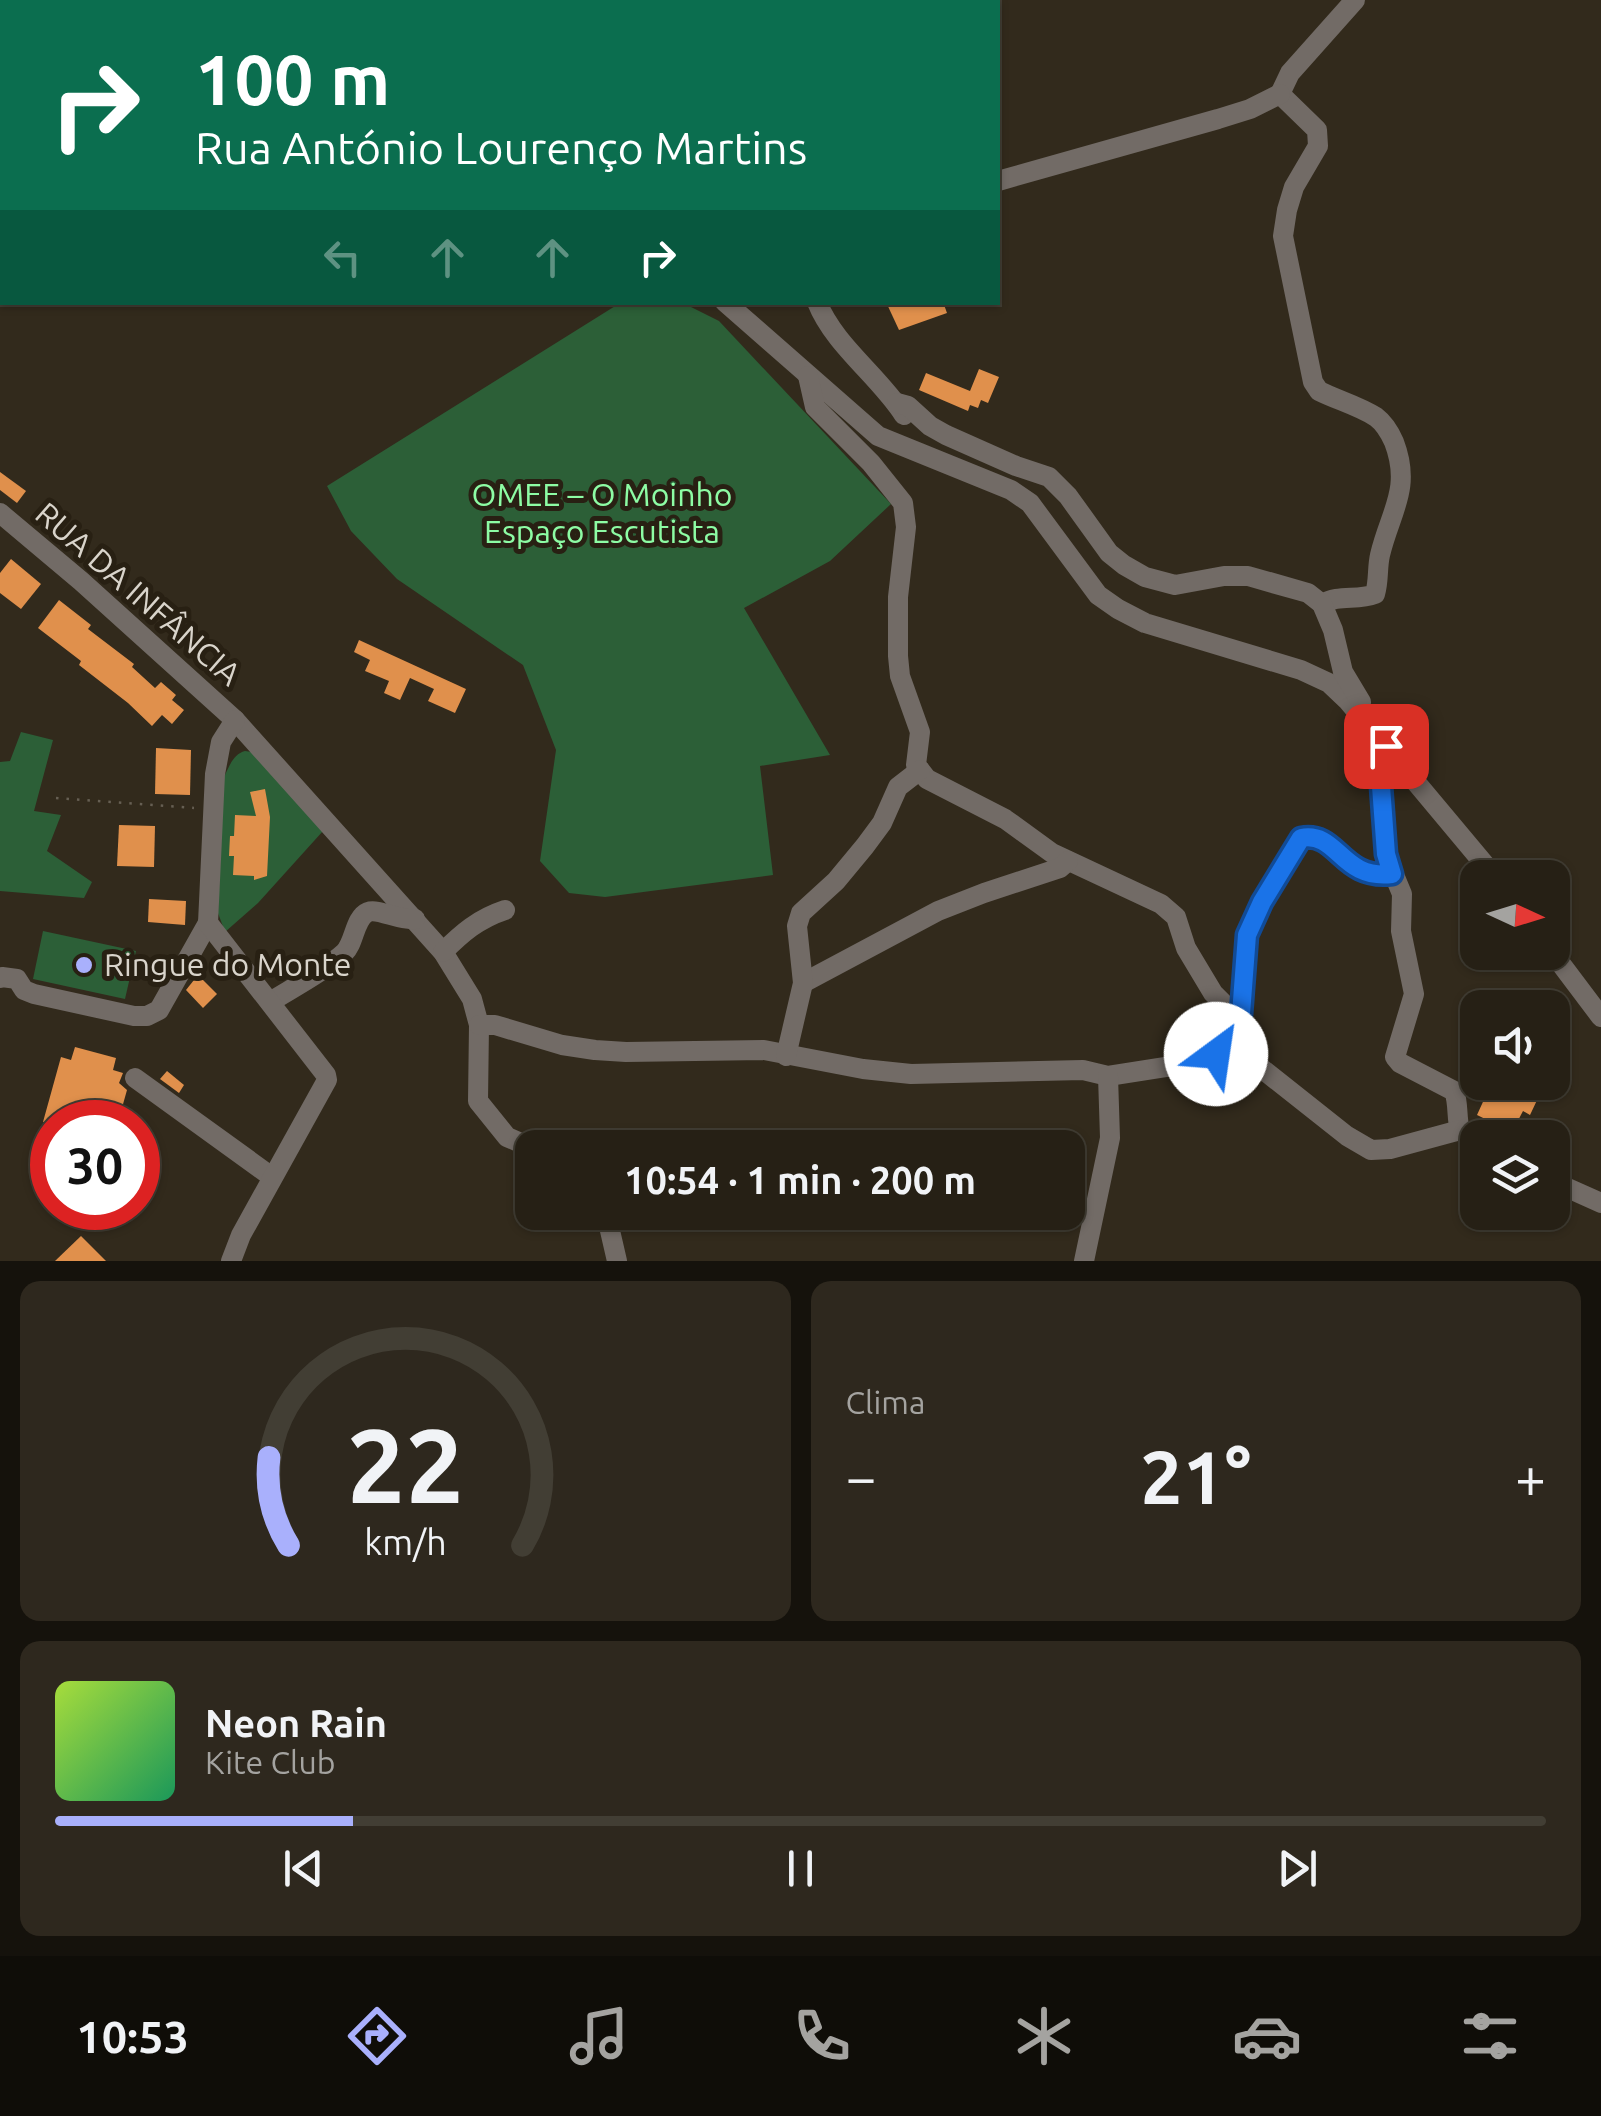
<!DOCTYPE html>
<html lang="pt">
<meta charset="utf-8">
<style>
:root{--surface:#262015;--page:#2e281e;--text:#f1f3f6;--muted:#a4a3a0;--line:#423e34;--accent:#a9b0fc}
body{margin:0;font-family:Ubuntu,sans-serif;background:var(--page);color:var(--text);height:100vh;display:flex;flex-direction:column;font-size:38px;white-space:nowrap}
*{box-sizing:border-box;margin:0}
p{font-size:32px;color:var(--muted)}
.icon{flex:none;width:55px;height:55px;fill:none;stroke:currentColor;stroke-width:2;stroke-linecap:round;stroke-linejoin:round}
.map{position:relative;height:1261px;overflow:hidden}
.panel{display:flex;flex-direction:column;gap:20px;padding:20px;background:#15120c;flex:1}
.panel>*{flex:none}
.hud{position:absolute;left:0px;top:0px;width:1000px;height:305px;box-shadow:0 2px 8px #0004,0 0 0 2px var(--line);background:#0b6e4f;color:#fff;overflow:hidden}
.needle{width:65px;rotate:94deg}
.controls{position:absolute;left:1460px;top:860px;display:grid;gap:20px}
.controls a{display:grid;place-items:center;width:110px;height:110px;border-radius:20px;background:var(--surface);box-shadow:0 2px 8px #0004,0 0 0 2px var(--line);font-size:50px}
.speed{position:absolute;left:30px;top:1100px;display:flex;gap:20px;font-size:50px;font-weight:700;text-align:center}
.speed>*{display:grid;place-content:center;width:130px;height:130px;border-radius:50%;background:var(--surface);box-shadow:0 2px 8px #0004,0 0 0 2px var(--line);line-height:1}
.speed .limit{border:15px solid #d22;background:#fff;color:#111}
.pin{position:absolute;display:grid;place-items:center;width:85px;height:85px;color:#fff;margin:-42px;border-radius:20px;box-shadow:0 5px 15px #0006}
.me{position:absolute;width:110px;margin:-55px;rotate:31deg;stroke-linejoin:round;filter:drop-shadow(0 0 8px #0008)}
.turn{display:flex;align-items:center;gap:35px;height:210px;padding:0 30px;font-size:45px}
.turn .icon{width:130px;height:130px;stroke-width:2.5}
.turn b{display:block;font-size:70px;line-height:85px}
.lanes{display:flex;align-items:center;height:95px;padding:0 30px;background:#0003;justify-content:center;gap:50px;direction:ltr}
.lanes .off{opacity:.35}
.big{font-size:75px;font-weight:700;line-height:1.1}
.panel .card{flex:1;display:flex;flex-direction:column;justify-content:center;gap:15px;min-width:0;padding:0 35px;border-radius:20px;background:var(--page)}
.panel .dial{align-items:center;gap:0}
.dial svg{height:260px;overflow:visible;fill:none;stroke:var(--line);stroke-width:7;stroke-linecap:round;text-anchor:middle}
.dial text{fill:var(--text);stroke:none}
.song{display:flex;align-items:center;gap:30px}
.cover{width:120px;height:120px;border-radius:15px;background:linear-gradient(135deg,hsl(80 70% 55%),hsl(150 70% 35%))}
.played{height:10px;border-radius:5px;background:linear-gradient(90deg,var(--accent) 20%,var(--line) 20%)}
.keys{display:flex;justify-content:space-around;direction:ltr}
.heat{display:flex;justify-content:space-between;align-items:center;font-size:55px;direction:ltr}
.panel .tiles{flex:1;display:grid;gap:20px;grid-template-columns:1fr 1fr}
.card:last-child{grid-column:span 2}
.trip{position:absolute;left:515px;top:1130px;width:570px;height:100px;border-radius:20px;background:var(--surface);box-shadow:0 2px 8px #0004,0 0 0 2px var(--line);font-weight:700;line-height:100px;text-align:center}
.tabs{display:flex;height:160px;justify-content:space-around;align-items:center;background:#0f0d08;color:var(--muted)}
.tabs .icon{width:70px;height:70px}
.tabs .on{color:var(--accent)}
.tabs b{font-size:45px;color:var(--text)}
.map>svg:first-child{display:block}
</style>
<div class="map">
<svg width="1601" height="1261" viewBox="0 0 1601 1261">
<rect width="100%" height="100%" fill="#322a1c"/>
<g fill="#2c5f37">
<path d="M 339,0 L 990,0 L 990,2 L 342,2 Z"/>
<path d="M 620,303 L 683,303 L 719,321 L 891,504 L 830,561 L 744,608 L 830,755 L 760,766 L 773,875 L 605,897 L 569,893 L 540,861 L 556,750 L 523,665 L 397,579 L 351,531 L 327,486 Z"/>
<path d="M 21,732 L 53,740 L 34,811 L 61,815 L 47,851 L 92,882 L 84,898 L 0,891 L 0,762 L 10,761 Z"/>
<path d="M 245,751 L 252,752 L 323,831 L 258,903 L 225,932 L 218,913 L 224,777 C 229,767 233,754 245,751 Z"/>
<path d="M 43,931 L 136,951 L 125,999 L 33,979 Z"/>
</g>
<g fill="#e0904c">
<path d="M 886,302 L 943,302 L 947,313 L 899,330 Z"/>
<path d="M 979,369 L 999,377 L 988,403 L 981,400 L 978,408 L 970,405 L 968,411 L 919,390 L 926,373 L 970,391 Z"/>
<path d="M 0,472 L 26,491 L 17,503 L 0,490 Z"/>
<path d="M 11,559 L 41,584 L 21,609 L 0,593 L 0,573 Z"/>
<path d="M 59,600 L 91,625 L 88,629 L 134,664 L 132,667 L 155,688 L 161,682 L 176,695 L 172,700 L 184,710 L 172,724 L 162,715 L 152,726 L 128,703 L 79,665 L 81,661 L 38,628 Z"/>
<path d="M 359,640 L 466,689 L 455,713 L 428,701 L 434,689 L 410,678 L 400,700 L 384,693 L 389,681 L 365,671 L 370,660 L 354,652 Z"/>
<path d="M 156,748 L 191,750 L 190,795 L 155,794 Z"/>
<path d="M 265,789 L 270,817 L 267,876 L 254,880 L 254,876 L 233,875 L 234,856 L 229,856 L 230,836 L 234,836 L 235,815 L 256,816 L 250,792 Z"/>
<path d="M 119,825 L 155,826 L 154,867 L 117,866 Z"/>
<path d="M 149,899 L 186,901 L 185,925 L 148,922 Z"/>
<path d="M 198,975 L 217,994 L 203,1008 L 186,990 Z"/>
<path d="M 75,1047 L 116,1058 L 113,1070 L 123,1073 L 119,1083 L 127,1090 L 118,1122 L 43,1122 L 61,1057 L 71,1060 Z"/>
<path d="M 167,1071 L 184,1085 L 179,1093 L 160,1079 Z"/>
<path d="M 1465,1082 L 1542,1082 L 1536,1095 L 1539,1096 L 1530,1115 L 1523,1111 L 1512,1132 L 1477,1115 L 1487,1093 Z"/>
<path d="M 81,1236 L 106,1261 L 55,1261 Z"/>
</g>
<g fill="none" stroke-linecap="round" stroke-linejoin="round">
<g stroke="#665f53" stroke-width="2.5" stroke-dasharray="2.5 8" stroke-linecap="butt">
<path d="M 56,798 L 194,808"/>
<path d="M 1552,1011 L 1561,995"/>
</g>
<g stroke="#726b66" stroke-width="20">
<path d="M 719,2 L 719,0"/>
<path d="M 1280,94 L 1317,130 L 1318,146 L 1294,187 L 1287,210 L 1283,236 L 1313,382 L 1319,391 C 1337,400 1359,406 1376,417 C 1384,423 1390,433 1394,442 C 1412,489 1390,512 1380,555 C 1377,568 1379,581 1375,594 C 1357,601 1339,594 1322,604"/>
<path d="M 1280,94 L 1290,73 L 1355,0"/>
<path d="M 998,181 L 1218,119 L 1250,109 L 1280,94"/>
<path d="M 0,231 L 2,227"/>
<path d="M 725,302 L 878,436 L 1011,490 L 1030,503 L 1098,595 L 1118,609 L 1145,623 L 1301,670 L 1329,683 L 1348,701 L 1496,878"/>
<path d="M 817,302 C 834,345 879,376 904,415"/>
<path d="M 808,376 L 815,407 L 871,463 L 903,503 L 906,527 L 898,597 L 898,656 L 900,676 L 920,732 L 916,765 L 927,779 L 1005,819 L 1052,853 L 1161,904 L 1176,917 L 1186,948 L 1213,993 L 1228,1008 L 1241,1014"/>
<path d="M 897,403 L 908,406 L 930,426 L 946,435 L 1016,466 L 1049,477 L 1068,496 L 1109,553 L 1124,565 L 1145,577 L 1175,585 L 1224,576 L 1248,576 L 1308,593 L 1322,604 L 1333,630 L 1343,672 L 1361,702"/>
<path d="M 0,513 L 81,581 L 235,720 L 443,952 L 472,999 L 479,1025 L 478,1101 L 507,1137 L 532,1148"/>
<path d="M 1386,746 L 1379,759 L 1385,853 L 1402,894 L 1401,931 L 1414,994 L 1395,1057 L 1400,1063 L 1454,1091 C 1459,1104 1456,1117 1460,1130 L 1478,1140"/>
<path d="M 443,952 C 462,933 478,919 505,910"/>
<path d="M 1552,952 L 1601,1017"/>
<path d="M 0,978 L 2,977 L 17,979 L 24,990 L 34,994 L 134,1016 L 147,1016 L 159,1010 L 208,923"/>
<path d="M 803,983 L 938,911 L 984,893 L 1060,868 L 1068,861"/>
<path d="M 270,1002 C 294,987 323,972 344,953 C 355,943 354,918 368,912 C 378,908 400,921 415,919"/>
<path d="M 479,1025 L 495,1025 L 562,1045 L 595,1050 L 626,1052 L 764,1050 L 863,1069 L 911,1074 L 1083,1070 L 1108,1076 L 1191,1063 L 1216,1054 L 1226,1046 L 1238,1026 L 1241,1014 L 1247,935 L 1262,902 L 1301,838 C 1340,831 1340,881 1392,873"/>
<path d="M 1226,1046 L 1256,1064 L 1347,1136 L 1371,1150 L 1390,1149 L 1460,1130"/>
<path d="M 786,1056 L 803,983 L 797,926 L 801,913 L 836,881 L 865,846 L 882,823 L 898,787 L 920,770"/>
<path d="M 135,1078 L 272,1177"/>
<path d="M 1552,1181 L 1601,1203"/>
<path d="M 600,1212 L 608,1222 L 617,1261"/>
<path d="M 231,1261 L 241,1235 L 327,1080 L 326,1075 L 208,923 L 215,774 L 221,742 L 235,720"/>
<path d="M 1084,1261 L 1110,1138 L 1108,1076"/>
</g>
</g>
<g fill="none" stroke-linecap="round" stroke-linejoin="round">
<g stroke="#114b97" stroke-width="25">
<path id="route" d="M 1216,1054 C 1230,1043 1236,1030 1241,1014 L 1247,935 L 1262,902 L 1301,838 C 1339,831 1340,880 1392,874 L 1386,854 L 1379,759 L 1386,746"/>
</g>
<use href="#route" stroke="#1a73e8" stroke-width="18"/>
</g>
<circle fill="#a9b0fc" stroke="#282013" stroke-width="4" cx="84" cy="965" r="10"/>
<g text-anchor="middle" stroke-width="10" stroke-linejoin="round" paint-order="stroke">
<g font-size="32" fill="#8dfca4" stroke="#282013">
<text x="602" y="506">OMEE – O Moinho<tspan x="602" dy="37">Espaço Escutista</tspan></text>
</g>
<g font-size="32" fill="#d9d4cb" stroke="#282013">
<text transform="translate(138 594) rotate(41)" y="11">RUA DA INFÂNCIA</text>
</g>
<g font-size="32" fill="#d9d4cb" stroke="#282013" text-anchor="start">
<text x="104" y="976">Ringue do Monte</text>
</g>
</g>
</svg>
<div class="controls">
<a><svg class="needle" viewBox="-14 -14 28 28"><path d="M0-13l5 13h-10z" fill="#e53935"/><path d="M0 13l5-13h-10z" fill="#a4a3a0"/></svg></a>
<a><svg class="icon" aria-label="sound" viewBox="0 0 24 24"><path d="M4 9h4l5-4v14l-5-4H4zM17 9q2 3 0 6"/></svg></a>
<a><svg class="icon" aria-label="layers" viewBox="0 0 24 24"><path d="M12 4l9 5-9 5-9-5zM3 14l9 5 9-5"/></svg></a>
</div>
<div class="speed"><div class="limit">30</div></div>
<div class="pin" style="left:1386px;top:746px;background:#d93025"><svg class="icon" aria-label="arrive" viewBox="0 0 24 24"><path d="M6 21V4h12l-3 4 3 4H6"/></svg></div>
<svg class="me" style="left:1216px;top:1054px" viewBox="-20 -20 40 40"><circle r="19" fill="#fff"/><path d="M0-13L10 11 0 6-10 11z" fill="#1a73e8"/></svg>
<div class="trip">10:54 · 1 min · 200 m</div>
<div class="hud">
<div class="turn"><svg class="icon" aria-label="right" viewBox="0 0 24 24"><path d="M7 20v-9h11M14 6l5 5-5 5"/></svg><div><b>100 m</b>Rua António Lourenço Martins</div></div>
<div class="lanes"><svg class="icon off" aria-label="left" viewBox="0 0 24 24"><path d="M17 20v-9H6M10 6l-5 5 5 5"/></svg><svg class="icon off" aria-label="ahead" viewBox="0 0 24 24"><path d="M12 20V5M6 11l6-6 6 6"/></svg><svg class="icon off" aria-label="ahead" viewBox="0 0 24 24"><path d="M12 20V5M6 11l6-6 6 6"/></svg><svg class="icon" aria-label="right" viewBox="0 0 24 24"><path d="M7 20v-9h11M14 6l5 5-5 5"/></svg></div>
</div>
</div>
<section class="panel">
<div class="tiles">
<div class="card dial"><svg viewBox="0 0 100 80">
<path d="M14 69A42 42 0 1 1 86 69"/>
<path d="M14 69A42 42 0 0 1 8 42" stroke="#a9b0fc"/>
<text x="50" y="56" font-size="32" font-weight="700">22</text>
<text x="50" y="72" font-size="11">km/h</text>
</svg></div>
<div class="card"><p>Clima</p>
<div class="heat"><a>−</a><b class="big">21°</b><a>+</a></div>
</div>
<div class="card">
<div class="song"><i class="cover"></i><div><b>Neon Rain</b><p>Kite Club</p></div></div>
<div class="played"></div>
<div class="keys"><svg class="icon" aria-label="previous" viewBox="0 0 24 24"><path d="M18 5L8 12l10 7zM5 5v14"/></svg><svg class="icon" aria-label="pause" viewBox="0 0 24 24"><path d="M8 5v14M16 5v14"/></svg><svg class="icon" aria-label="next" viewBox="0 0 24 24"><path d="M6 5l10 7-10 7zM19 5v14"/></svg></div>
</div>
</div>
</section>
<nav class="tabs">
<b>10:53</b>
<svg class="icon on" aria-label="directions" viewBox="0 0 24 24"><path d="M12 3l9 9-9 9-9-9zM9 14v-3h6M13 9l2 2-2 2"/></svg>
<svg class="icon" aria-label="music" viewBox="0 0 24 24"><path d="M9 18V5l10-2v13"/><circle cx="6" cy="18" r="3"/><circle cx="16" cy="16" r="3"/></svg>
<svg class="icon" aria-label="phone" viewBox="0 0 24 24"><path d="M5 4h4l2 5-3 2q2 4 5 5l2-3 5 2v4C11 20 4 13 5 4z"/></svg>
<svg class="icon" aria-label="climate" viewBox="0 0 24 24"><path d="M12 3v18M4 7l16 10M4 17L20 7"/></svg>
<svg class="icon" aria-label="car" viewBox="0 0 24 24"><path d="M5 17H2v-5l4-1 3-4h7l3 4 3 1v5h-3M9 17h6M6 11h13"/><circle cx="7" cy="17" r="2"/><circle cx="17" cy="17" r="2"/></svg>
<svg class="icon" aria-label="filters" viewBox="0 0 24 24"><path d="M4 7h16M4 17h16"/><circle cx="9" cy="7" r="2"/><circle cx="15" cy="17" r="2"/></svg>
</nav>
